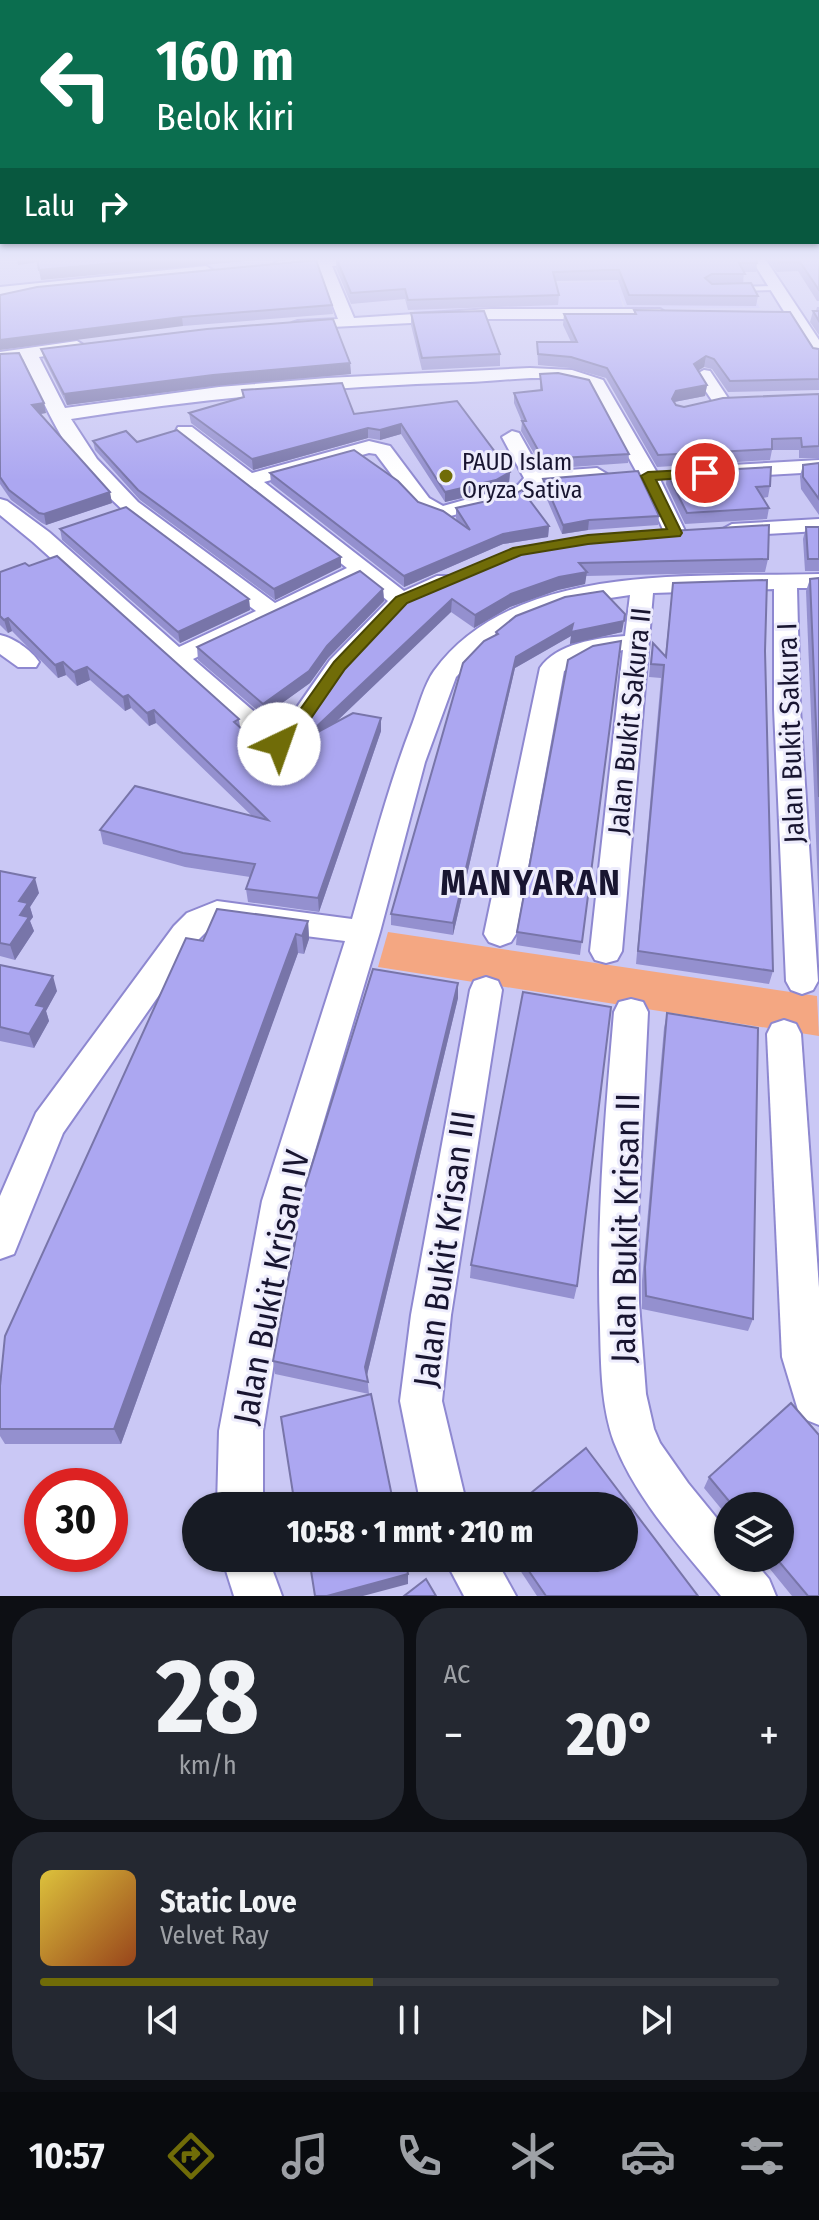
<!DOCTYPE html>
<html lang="id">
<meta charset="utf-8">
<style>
:root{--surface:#171b24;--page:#242831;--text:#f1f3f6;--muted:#9ea1a6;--line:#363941;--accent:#706c08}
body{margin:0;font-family:"Fira Sans Condensed",sans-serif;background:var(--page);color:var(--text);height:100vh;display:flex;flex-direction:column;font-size:30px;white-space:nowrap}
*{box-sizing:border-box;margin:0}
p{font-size:26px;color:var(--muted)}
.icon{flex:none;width:44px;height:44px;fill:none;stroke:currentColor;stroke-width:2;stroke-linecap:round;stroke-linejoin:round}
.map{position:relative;height:1596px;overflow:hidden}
.sheet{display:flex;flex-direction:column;gap:12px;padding:12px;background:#0d0f14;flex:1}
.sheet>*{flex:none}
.hud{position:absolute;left:0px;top:0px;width:820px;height:244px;box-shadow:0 2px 6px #0004;background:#0b6e4f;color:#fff;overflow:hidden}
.fabs{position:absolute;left:714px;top:1492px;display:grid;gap:16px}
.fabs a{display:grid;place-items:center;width:80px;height:80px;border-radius:50%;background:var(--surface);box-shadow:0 2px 6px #0004;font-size:40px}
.speed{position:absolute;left:24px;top:1468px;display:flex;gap:16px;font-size:40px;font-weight:700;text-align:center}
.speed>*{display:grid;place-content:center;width:104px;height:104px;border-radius:50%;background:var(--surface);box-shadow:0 2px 6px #0004;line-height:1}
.speed .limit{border:12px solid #d22;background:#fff;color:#111}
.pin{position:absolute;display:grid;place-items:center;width:68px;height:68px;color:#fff;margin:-34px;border:4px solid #fff;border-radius:50%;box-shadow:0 2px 8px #0007}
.me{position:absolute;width:88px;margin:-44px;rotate:42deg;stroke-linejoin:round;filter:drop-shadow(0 0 6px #0008)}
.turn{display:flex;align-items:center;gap:28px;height:168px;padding:0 24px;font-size:36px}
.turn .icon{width:104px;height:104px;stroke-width:2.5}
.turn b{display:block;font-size:56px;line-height:68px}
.then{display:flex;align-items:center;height:76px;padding:0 24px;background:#0003;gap:16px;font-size:30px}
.big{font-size:60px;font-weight:800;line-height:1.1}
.sheet .widget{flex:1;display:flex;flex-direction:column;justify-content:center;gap:12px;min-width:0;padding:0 28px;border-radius:32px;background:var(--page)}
.sheet .dial{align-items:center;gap:0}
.dial b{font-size:104px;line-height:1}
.song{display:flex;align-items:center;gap:24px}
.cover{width:96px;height:96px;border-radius:12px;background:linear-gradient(135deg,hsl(50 70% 55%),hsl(20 70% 35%))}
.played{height:8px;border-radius:4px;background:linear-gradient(90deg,var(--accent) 45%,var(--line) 45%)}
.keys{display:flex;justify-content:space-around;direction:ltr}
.heat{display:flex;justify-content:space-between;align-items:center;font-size:44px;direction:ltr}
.sheet .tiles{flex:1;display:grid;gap:12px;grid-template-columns:1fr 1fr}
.widget:last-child{grid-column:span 2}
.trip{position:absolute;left:182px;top:1492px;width:456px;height:80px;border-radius:40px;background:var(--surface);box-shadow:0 2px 6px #0004;font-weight:800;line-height:80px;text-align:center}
.menu{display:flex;height:128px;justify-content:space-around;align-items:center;background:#090b0e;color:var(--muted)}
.menu .icon{width:56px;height:56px}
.menu .on{color:var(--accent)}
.menu b{font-size:36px;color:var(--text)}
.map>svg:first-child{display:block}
</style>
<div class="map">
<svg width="819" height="1596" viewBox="0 0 819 1596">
<rect width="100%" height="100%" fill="#cac8f5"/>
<path fill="#bebbfc" d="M 740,274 L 760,308 L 626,309 L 618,290 L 624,310 L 414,313 L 409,285 L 666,281 Z"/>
<path fill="#f4a782" d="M 388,932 L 817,996 L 819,1036 L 378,967 Z"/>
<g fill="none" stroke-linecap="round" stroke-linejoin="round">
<g stroke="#8e88d0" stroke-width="4">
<path id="service" d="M 775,286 L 779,288 L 778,290 L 735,291 L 731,289 L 735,287 Z"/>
</g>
<g stroke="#8e88d0" stroke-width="4">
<g id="minor">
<path d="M 321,257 L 380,259 L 373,263 L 332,266 L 354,318 L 490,309 L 660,309 L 668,314 L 660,319 L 490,319 L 292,329 L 292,323 L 298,321 L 338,319 L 318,267 L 279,269 L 272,265 L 279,261 Z"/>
<path d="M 750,257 L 764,257 L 819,340 L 819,358 L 810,353 Z"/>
<path d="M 206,266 L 214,271 L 211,274 L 0,297 L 0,287 Z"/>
<path d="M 77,341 L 85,346 L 83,350 L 39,357 L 65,408 L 219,387 L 327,378 L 530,368 L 572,370 L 603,380 L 656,471 L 686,533 L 675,539 L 667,538 L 636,471 L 590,387 C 553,371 509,381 470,382 C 336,386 203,398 71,419 L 97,459 L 138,502 L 275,603 L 347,568 L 178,435 L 176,431 L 178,427 L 192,427 L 252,473 L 369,441 L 390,446 L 429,498 L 443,506 L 518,485 L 524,478 L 502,437 L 512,431 L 519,433 L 541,472 L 597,468 L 607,474 L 597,480 L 541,485 L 532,493 L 440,519 L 415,506 L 376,454 L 369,453 L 264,482 L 404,591 L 437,576 L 453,576 L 456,581 L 453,586 L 410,605 L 348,670 L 297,745 L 272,752 L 263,749 L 33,542 L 0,515 L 0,499 L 7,501 L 49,532 L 179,647 L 256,611 C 198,567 128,525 82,467 C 57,435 40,395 23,359 L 0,362 L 0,352 ZM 361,579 L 388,601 L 330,660 L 279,733 L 193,659 Z"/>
<path d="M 704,370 L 710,371 L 730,401 L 727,405 L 721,406 L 715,405 L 695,375 Z"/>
<path d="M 819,460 L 819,472 L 732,477 L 722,471 L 732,465 Z"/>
<path d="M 819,519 L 819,531 L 732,536 L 721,530 L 732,524 Z"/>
<path d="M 819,574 L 819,588 L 797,588 L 800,709 L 818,981 L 813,990 L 802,994 L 791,990 L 786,981 L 774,709 L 774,589 L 653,593 L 622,951 L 617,960 L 606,963 L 595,960 L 590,951 L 623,650 L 586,658 L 564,671 L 516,934 L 511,942 L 500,946 L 489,942 L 484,934 L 540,668 C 557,643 597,638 625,636 L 630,595 L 563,605 L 514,625 L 483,649 L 456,677 L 425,762 L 380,932 L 300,1201 L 263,1431 L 263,1506 L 217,1506 L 219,1431 L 262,1201 L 345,941 L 219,925 L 209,929 L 196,942 L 63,1133 L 14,1254 L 0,1259 L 0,1196 L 36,1113 L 174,926 L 187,913 L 217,901 L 352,919 C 371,853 388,786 413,722 C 419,706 424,685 434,671 C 514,560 698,578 819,574 Z"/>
<path d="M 0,635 C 14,638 31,650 39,662 L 36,667 L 18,667 L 0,654 Z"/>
<path d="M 486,977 L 498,981 L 502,990 L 451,1315 L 442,1401 L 467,1506 L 421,1506 L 400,1401 L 411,1315 L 470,990 L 474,981 Z"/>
<path d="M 631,999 L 643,1002 L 648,1012 L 638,1220 L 639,1303 L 646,1394 L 654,1429 L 660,1443 L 688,1483 L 728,1532 L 728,1558 L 751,1558 L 769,1579 L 776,1596 L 721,1596 C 682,1548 637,1501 614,1442 C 601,1406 601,1366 600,1328 C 596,1222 605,1117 614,1012 L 619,1002 Z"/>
<path d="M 784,1020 L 796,1024 L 801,1034 L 819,1288 L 819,1425 L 804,1419 L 798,1410 L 782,1357 L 767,1034 L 772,1024 Z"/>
<path d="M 222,1558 L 268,1558 L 282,1596 L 234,1596 Z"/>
<path d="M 444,1558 L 495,1558 L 516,1596 L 464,1596 Z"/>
</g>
</g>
<use href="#service" fill="#fff" fill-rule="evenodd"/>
<use href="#minor" fill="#fff" fill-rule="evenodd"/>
</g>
<g fill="#9490cf">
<path d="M 766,257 L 819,257 L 819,301 L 817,301 L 798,271 L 777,272 Z"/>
<path d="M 336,258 L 757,263 L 756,272 L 744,272 L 743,283 L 758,296 L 756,306 L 627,305 L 618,280 L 555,281 L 559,295 L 558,305 L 408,310 L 405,299 L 351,304 L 336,268 Z"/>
<path d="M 0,295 L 332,305 L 333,314 L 183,326 Z"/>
<path d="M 817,307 L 819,307 L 819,335 L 810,322 L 813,311 L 816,311 Z"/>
<path d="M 634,310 L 819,349 L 819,390 L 728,392 L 712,369 L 704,367 L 698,371 L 707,385 L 705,396 L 674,402 L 676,405 L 684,407 L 819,394 L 819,458 L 799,458 L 799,450 L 772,450 L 770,460 L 657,467 L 606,378 L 570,368 L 538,365 L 537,342 L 571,342 L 563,325 L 564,314 L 634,314 Z"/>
<path d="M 411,313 L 500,354 L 500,366 L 422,370 L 411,325 Z"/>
<path d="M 41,349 L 350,363 L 351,374 L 214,386 L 67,405 L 44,359 Z"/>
<path d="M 0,354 L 46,413 L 40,414 L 112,503 L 46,525 L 42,523 L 11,500 L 0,484 Z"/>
<path d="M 540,374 L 629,454 L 628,463 L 543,469 L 521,431 L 522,422 L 514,403 L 514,393 L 540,390 Z"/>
<path d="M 242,390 L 354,414 L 457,401 L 510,472 L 509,483 L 496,490 L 445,502 L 401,434 L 380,440 L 368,438 L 253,470 L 191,423 L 189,413 L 243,398 Z"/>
<path d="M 93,441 L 341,567 L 275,600 L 140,500 L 95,450 Z"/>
<path d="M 819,463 L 819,515 L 801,489 L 800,476 L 803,465 Z"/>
<path d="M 270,473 L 418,502 L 457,521 L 456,518 L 456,508 L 549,526 L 548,537 L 503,544 L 404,587 L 271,483 Z"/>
<path d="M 667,473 L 770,486 L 768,497 L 763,498 L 769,508 L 767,519 L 685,524 L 666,484 Z"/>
<path d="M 543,479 L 659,516 L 658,525 L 588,530 L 562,534 L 542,488 Z"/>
<path d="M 806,527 L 819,527 L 819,571 L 805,571 L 803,539 Z"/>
<path d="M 60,529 L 249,599 L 250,610 L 180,643 L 62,540 Z"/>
<path d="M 512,550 L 768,559 L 765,572 L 586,576 L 585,584 L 558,590 L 510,607 L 474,628 L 451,612 L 335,723 L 381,731 L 319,912 L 248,902 L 246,889 L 250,877 L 185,867 L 103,844 L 100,830 L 251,815 L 156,723 L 149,726 L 131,708 L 125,711 L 90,680 L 77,686 L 66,675 L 58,678 L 12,631 L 8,633 L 0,625 L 0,572 L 239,719 L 240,727 L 291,773 L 305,740 L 304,726 L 312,714 Z"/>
<path d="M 819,578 L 819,913 L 806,591 L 810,579 Z"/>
<path d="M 673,583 L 765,651 L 773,971 L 769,984 L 636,964 L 661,678 L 649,677 L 651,655 L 653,643 L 665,656 Z"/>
<path d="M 383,589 L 384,601 L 328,658 L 310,683 L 264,716 L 198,660 L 197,647 Z"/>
<path d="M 496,632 L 622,632 L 570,644 L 571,636 L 515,668 L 453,935 L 391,925 L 391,914 Z"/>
<path d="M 621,641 L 580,955 L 516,945 L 517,932 Z"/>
<path d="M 0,871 L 39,893 L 30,907 L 33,917 L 30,921 L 34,931 L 15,960 L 0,956 Z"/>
<path d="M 308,921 L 309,939 L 304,954 L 298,953 L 290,974 L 121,1444 L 5,1444 L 0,1436 L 0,1386 L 203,941 Z"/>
<path d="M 0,965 L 57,991 L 46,1011 L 49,1021 L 34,1048 L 0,1041 Z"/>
<path d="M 458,983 L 458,998 L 367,1375 L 369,1394 L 275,1374 L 273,1361 L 295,1241 L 294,1232 Z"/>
<path d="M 667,1013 L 753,1319 L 748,1331 L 642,1309 L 642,1281 L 664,1028 Z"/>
<path d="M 471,1265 L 577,1286 L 574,1299 L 470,1278 Z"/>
<path d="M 791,1403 L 819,1435 L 819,1596 L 792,1596 L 761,1558 L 780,1558 L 780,1506 L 728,1506 L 728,1517 L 704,1488 L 709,1477 Z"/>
<path d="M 512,1558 L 624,1558 L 698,1596 L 537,1596 Z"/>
</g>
<g fill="#7875a9">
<path d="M 17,257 L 37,257 L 38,262 L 18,265 Z"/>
<path d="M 185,257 L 289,257 L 41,280 L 39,270 Z"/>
<path d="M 182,317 L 183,326 L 0,350 L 0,340 Z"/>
<path d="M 706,356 L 704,367 L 692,374 L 694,364 Z"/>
<path d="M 350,363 L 351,374 L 214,386 L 67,405 L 64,394 L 213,375 Z"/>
<path d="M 707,385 L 705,396 L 674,402 L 672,399 L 676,391 Z"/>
<path d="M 44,403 L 46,413 L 34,415 L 32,405 Z"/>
<path d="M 401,424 L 401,434 L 380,440 L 380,430 Z"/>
<path d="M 368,428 L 368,438 L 253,470 L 252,459 Z"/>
<path d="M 510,472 L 509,483 L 496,490 L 445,502 L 445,492 Z"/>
<path d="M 110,492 L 112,503 L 46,525 L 44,514 Z"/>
<path d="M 589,520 L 588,530 L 562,534 L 563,525 Z"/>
<path d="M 549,526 L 548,537 L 503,544 L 404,587 L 404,576 L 503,534 Z"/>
<path d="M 341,557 L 341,567 L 275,600 L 274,589 Z"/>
<path d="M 587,572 L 585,584 L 558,590 L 510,607 L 474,628 L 475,615 L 511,594 L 559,577 Z"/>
<path d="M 383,589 L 384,601 L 328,658 L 310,683 L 264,716 L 263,704 Z"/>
<path d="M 249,599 L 250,610 L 180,643 L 178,632 Z"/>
<path d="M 452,599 L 451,612 L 316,741 L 315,728 Z"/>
<path d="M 8,618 L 12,631 L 8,633 L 4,620 Z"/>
<path d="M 624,621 L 622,632 L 570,644 L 571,636 L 515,668 L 453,935 L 453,923 L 516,657 L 573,624 Z"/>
<path d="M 63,662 L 66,675 L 58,678 L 55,665 Z"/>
<path d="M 87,667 L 90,680 L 77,686 L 74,672 Z"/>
<path d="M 128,695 L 131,708 L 125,711 L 123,697 Z"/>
<path d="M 154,710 L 156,723 L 149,726 L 147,713 Z"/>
<path d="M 381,718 L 381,731 L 319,912 L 318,898 Z"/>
<path d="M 35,878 L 39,893 L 30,907 L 33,917 L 30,921 L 34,931 L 15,960 L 10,945 L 20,915 L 19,901 Z"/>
<path d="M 308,921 L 309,939 L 304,954 L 302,936 Z"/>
<path d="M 296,934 L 298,953 L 121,1444 L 114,1429 Z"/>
<path d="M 53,976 L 57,991 L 46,1011 L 49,1021 L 34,1048 L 29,1034 L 36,1005 Z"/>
<path d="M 458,983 L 458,998 L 366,1379 L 365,1367 Z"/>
<path d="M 408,1574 L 408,1584 L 363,1596 L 327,1596 Z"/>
</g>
<g fill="#aca7f1" stroke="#7875a9" stroke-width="2">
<path d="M 37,257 L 185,257 L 39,270 Z"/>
<path d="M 465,257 L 755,257 L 757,263 L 739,263 L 745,274 L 712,274 L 705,278 L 712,284 L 751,283 L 758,296 L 629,295 L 619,270 L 609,270 L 553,272 L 559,295 L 408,300 L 405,289 L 351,293 L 336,258 Z"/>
<path d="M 775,257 L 819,257 L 819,290 L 800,262 L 779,262 Z"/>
<path d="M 316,260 L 332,305 L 182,317 L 0,340 L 0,295 L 37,287 Z"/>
<path d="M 634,310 L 790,312 L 813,348 L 819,349 L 819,379 L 730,381 L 714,359 L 706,356 L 694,364 L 707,385 L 676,391 L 672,399 L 676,405 L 684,407 L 723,398 L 819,394 L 819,446 L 802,447 L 801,438 L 772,439 L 772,449 L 658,455 L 607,368 L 571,357 L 538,354 L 537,342 L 577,342 L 564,314 L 636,314 Z"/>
<path d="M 484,311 L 500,354 L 422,358 L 411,313 Z"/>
<path d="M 813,311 L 819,311 L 819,321 Z"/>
<path d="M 333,319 L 350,363 L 213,375 L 64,394 L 41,349 L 207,329 Z"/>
<path d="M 19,353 L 44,403 L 32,405 L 110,492 L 44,514 L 39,513 L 9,490 L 0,477 L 0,354 Z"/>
<path d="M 558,373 L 589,380 L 629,454 L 543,459 L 522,421 L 526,421 L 514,393 L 542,390 L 540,374 Z"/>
<path d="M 342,383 L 354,414 L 457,401 L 510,472 L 496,480 L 445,492 L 401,424 L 380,430 L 368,428 L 252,459 L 189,413 L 244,397 L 242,390 Z"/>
<path d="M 177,430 L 341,557 L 274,589 L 138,490 L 93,441 L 126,431 L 137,442 Z"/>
<path d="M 354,450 L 398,481 L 418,502 L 443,511 L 470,530 L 456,508 L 513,495 L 522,490 L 549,526 L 503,534 L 404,576 L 270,473 Z"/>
<path d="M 819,463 L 819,499 L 803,477 L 803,465 Z"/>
<path d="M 771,467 L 770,486 L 756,487 L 769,508 L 687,513 L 667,473 Z"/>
<path d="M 638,471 L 659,516 L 589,520 L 563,525 L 543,479 Z"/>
<path d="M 126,507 L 249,599 L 178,632 L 60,529 Z"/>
<path d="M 769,525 L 768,559 L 579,563 L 587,572 L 559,577 L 511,594 L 475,615 L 452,599 L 315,728 L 318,732 L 353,713 L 381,718 L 318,898 L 246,889 L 255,864 L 183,853 L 100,830 L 135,786 L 268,820 L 154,710 L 147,713 L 128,695 L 123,697 L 87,667 L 74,672 L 63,662 L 55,665 L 8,618 L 4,620 L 0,616 L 0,572 L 25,563 L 29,566 L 57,556 L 239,719 L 234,722 L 291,773 L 309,730 L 304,726 L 312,714 L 350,659 L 412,595 L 512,550 L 590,536 Z"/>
<path d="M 806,527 L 819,527 L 819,559 L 808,559 Z"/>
<path d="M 360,571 L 383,589 L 327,646 L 309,671 L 263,704 L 197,647 Z"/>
<path d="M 819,578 L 819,797 L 810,579 Z"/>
<path d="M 767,580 L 765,651 L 773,971 L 638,951 L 664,665 L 651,664 L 653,643 L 666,657 L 673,583 Z"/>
<path d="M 603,591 L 625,614 L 624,621 L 571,632 L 573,624 L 516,657 L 453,923 L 391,914 L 463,663 L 484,641 L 498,634 L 496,632 L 516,616 L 565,597 Z"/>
<path d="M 621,641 L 582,942 L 517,932 L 568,660 L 593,646 Z"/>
<path d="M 0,871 L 35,878 L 19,901 L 28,903 L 20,915 L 29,917 L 10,945 L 0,943 Z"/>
<path d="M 217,909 L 308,921 L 302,936 L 296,934 L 288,955 L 114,1429 L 0,1429 L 0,1386 L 5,1336 L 186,938 L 203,941 Z"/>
<path d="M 0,965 L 53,976 L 36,1005 L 45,1007 L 29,1034 L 0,1027 Z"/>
<path d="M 373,969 L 458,983 L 365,1367 L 368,1382 L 273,1361 L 297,1232 L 294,1232 L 297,1213 Z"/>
<path d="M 523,992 L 611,1007 L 577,1286 L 471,1265 Z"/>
<path d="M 667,1013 L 758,1028 L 753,1319 L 646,1296 L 645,1267 Z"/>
<path d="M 371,1394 L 394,1506 L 295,1506 L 281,1417 Z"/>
<path d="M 791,1403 L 819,1435 L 819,1596 L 808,1596 L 776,1558 L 780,1558 L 780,1506 L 733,1506 L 709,1477 Z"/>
<path d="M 586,1448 L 698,1596 L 546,1596 L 520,1558 L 624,1558 L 624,1506 L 515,1506 Z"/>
<path d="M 309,1558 L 405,1558 L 408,1574 L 327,1596 L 315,1596 Z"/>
<path d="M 426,1579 L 436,1596 L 404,1596 Z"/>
</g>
<linearGradient id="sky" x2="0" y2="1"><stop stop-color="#5caddd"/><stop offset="0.54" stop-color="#e7e6fa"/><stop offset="1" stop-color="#e7e6fa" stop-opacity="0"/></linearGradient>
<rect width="819" height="480" fill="url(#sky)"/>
<path fill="#706c08" stroke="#494605" stroke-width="2" d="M 705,469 L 709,470 L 709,476 L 656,480 L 682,533 L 680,536 L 588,544 L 521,555 L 407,603 L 345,669 L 294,743 L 279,749 L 273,748 L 270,744 L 282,735 L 334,662 L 396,597 L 513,548 L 588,535 L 667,529 L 641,476 L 648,472 Z"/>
<circle fill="#706c08" stroke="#edecfc" stroke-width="3" cx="446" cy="476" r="8"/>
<g text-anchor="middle" stroke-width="6" stroke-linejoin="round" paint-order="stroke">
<g font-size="24" fill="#181530" stroke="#edecfc" text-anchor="start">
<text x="462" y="470">PAUD Islam<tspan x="462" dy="28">Oryza Sativa</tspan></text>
</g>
<g font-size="28" fill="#181530" stroke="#edecfc">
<text transform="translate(629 721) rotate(-84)" y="10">Jalan Bukit Sakura II</text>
<text transform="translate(790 733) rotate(-92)" y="10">Jalan Bukit Sakura I</text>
</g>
<g font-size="34" fill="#181530" stroke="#edecfc">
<text transform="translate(625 1228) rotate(-89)" y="12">Jalan Bukit Krisan II</text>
<text transform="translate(444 1249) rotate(-82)" y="12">Jalan Bukit Krisan III</text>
<text transform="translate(271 1287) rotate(-79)" y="12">Jalan Bukit Krisan IV</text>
</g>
<g font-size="36" font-weight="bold" letter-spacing="2" fill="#181530" stroke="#edecfc">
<text x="531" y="895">MANYARAN</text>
</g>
</g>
</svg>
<div class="fabs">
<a><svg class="icon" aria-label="layers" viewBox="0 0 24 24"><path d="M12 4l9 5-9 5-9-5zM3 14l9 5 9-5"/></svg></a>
</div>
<div class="speed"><div class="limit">30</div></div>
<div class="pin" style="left:705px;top:473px;background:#d93025"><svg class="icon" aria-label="arrive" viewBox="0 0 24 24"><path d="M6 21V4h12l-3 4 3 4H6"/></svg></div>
<svg class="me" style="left:279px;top:744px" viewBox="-20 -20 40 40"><circle r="19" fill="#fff"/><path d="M0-13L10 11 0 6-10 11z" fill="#706c08"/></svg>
<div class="trip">10:58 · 1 mnt · 210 m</div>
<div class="hud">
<div class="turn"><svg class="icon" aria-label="left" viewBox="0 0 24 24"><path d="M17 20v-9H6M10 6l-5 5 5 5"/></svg><div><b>160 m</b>Belok kiri</div></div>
<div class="then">Lalu<svg class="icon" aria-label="right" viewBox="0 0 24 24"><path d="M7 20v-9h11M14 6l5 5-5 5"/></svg></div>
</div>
</div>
<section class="sheet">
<div class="tiles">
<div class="widget dial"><b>28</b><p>km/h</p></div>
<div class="widget"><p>AC</p>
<div class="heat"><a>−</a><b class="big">20°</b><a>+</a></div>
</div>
<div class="widget">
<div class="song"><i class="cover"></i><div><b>Static Love</b><p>Velvet Ray</p></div></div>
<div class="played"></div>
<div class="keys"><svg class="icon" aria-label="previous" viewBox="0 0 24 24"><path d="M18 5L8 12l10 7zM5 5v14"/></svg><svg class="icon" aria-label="pause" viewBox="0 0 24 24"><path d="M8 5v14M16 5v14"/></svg><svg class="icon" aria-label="next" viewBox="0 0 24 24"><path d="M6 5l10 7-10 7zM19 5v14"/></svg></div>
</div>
</div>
</section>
<nav class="menu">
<b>10:57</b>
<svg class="icon on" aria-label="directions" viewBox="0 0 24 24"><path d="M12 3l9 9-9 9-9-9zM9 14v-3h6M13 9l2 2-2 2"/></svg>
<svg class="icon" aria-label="music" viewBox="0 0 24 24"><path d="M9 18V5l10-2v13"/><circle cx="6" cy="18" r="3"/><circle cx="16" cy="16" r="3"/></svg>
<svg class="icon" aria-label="phone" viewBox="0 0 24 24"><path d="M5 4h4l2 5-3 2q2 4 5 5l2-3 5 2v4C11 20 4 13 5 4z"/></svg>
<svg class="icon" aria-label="climate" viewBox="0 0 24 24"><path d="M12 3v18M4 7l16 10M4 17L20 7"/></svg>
<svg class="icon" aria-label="car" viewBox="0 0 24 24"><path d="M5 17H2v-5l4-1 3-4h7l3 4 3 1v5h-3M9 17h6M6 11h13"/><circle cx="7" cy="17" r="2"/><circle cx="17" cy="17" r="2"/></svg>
<svg class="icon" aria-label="filters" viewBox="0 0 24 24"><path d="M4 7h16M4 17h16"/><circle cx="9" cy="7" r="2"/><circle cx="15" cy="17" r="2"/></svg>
</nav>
